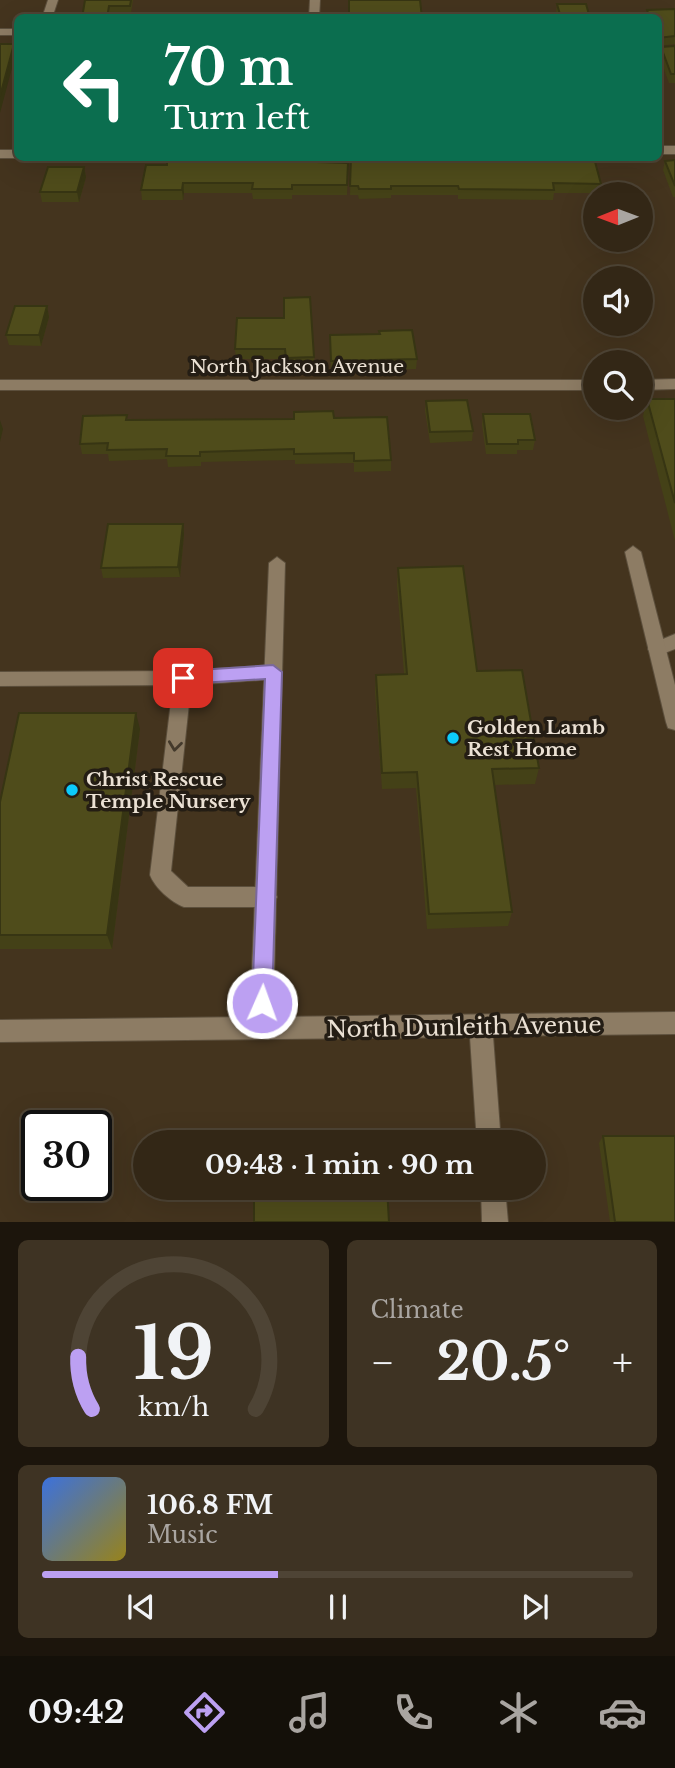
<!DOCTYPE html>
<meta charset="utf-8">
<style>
:root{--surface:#332716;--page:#3e3323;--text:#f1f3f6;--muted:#a9a5a1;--line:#4e4435;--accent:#bca0f2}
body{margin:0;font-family:"Libre Baskerville",serif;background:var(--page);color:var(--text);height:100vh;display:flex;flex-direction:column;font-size:26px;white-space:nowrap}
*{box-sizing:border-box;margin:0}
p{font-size:23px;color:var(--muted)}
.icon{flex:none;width:38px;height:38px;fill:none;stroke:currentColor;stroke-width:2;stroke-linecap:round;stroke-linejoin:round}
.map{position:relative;height:1222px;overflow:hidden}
.panel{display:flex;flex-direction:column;gap:18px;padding:18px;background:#1c150c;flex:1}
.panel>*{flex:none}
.guide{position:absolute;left:14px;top:14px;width:648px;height:147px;border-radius:10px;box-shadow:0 7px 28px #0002,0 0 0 2px var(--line);background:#0b6e4f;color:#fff;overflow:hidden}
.needle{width:46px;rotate:269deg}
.buttons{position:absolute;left:583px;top:182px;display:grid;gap:14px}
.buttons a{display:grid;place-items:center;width:70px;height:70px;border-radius:50%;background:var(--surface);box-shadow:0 7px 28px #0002,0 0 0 2px var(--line);font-size:35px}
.speed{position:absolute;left:21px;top:1110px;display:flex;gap:14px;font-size:35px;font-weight:700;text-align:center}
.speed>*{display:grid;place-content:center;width:91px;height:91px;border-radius:50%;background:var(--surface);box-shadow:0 7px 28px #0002,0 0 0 2px var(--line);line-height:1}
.speed .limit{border:4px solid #111;border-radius:10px;background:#fff;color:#111}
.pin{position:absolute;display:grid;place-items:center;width:60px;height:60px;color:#fff;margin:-30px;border-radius:14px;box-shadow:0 4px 10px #0006}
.me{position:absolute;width:77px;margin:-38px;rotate:2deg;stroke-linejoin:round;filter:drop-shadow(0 0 5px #0008)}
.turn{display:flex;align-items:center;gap:24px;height:147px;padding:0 35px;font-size:32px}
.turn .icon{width:91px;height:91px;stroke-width:2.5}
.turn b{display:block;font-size:49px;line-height:60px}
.big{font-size:52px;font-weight:700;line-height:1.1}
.panel .widget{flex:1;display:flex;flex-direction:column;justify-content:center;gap:10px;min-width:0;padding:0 24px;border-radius:10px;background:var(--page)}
.panel .dial{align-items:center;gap:0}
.dial svg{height:182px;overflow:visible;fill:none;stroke:var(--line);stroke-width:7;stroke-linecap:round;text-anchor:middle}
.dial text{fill:var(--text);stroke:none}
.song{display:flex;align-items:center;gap:21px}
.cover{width:84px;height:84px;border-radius:10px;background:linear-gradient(135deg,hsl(220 70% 55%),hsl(50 70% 35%))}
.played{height:7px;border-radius:4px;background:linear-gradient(90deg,var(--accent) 40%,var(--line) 40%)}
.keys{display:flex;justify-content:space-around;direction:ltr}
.heat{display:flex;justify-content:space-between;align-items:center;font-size:38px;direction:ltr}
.panel .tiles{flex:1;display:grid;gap:18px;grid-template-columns:1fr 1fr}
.widget:last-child{grid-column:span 2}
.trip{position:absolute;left:133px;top:1130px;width:413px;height:70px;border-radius:35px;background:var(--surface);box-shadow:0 7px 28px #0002,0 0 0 2px var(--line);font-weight:700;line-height:70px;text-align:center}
.tabs{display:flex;height:112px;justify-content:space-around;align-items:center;background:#141009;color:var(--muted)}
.tabs .icon{width:49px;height:49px}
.tabs .active{color:var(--accent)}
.tabs b{font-size:32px;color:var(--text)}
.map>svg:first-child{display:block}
</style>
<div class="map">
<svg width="675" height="1222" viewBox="0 0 675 1222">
<rect width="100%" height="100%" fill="#44341e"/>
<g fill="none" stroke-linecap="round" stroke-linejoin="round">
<g stroke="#5c4f3c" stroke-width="2">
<g id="lane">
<path d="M 675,634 L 675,649 L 657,656 L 651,654 L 648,649 L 651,644 Z"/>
<path d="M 273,665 L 279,667 L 282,672 L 279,677 L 273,679 L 191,685 L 171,871 L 188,887 L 266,887 L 273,890 L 277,897 L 273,904 L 266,907 L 184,907 C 171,902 155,888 150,875 L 173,685 L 0,686 L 0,672 L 183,671 Z"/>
</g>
</g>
<g stroke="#5c4f3c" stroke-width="2">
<g id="street">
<path d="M 48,0 L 58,0 L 52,18 L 42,18 Z"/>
<path d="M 310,0 L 320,0 L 319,18 L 309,18 Z"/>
<rect x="0" y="29" width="18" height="6"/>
<rect x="658" y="146" width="17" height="8"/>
<rect x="0" y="150" width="18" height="8"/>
<path d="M 675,379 L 675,389 L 640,390 L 640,380 Z"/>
<rect x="0" y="380" width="595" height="10"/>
<path d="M 633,546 L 641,552 L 675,685 L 675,730 L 668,728 L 666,722 L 625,552 Z"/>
<path d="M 277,557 L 285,563 L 273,1017 L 675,1012 L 675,1034 L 493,1036 L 501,1143 L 477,1143 L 470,1037 L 0,1042 L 0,1020 L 250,1017 L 269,563 Z"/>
<path d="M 481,1188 L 505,1188 L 508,1222 L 482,1222 Z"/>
</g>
</g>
<use href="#lane" fill="#8d7c64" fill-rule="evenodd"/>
<use href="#street" fill="#8d7c64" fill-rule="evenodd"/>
</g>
<g fill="#444117">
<path d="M 85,0 L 133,0 L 131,13 L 110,13 Z"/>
<path d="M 557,4 L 590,18 L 557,18 L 556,13 Z"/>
<path d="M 675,9 L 675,44 L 658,46 L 658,18 L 646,18 L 647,10 Z"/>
<path d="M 675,46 L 675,83 L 669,83 L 659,56 L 661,47 Z"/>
<path d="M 351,158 L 601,184 L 599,193 L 554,193 L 553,200 L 458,199 L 458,195 L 391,195 L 391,198 L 359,199 L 358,195 L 350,195 Z"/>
<path d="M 675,160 L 675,197 L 673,197 L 663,170 L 665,161 Z"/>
<path d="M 287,161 L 348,163 L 347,195 L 292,195 L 292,199 L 253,199 L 252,193 L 184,193 L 183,200 L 142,200 L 141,190 Z"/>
<path d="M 84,167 L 86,177 L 79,202 L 42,202 L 40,192 Z"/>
<path d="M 47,306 L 49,317 L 41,346 L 9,345 L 6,335 Z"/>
<path d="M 237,318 L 314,357 L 314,368 L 286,369 L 286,359 L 236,359 L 235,349 Z"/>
<path d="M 330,346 L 417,359 L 416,369 L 331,371 Z"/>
<path d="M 647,399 L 675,399 L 675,541 L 643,416 Z"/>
<path d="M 426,401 L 473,431 L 472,441 L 430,443 L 425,411 Z"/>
<path d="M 483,414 L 535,440 L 533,450 L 517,450 L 517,454 L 486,454 L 482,425 Z"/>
<path d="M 334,418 L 391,460 L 391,471 L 354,472 L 354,463 L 295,464 L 295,460 L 201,462 L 201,466 L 168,467 L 167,459 L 109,461 L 108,454 L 82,454 L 80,444 L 128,420 Z"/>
<path d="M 183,524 L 184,534 L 180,577 L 103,578 L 101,568 Z"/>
<path d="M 398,568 L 477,671 L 539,768 L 535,784 L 494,785 L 512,912 L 508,926 L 427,929 L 416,788 L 382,789 L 375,691 L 376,675 L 404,674 L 397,585 Z"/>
<path d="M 140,729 L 112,949 L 0,949 L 0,802 Z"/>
<path d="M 603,1136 L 675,1222 L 610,1222 L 599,1143 Z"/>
</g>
<g fill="#373513">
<path d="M 14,44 L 16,53 L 0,113 L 0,96 Z"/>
<path d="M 84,167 L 86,177 L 79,202 L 77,192 Z"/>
<path d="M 183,183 L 184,193 L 183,200 L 182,190 Z"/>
<path d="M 47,306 L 49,317 L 41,346 L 39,335 Z"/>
<path d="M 0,420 L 3,429 L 0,442 Z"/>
<path d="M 183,524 L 184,534 L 180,577 L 178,567 Z"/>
<path d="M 136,713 L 140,729 L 112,949 L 107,935 Z"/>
</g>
<g fill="#4f4c1b" stroke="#373513" stroke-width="2">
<path d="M 85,0 L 131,0 L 130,6 L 109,6 L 107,18 L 82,18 Z"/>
<path d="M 349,0 L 420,0 L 422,18 L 349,18 Z"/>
<path d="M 557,4 L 586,4 L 590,18 L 561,18 Z"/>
<path d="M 675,9 L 675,36 L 658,38 L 658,18 L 650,18 L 647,10 Z"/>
<path d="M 0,44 L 14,44 L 0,96 Z"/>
<path d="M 675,46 L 675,74 L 671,74 L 661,47 Z"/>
<path d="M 167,158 L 286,158 L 286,161 L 348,163 L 347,185 L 292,185 L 292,189 L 252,189 L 253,183 L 183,183 L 182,190 L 141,190 L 146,165 L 167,165 Z"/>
<path d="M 351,158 L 594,158 L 601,184 L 553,183 L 554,190 L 459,189 L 458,186 L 391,186 L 391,189 L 359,189 L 358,186 L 350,186 Z"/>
<path d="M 675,160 L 675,186 L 665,161 Z"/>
<path d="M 48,167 L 84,167 L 77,192 L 40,192 Z"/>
<path d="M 310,297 L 314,357 L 286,358 L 285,349 L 235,349 L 237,318 L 284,318 L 284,298 Z"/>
<path d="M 15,306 L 47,306 L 39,335 L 6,335 Z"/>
<path d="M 412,330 L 417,359 L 331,361 L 330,335 L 380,334 L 379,331 Z"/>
<path d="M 647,399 L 675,399 L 675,503 Z"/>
<path d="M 467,400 L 473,431 L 430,432 L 426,401 Z"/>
<path d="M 333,411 L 334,418 L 387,417 L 391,460 L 354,461 L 354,453 L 294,454 L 294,449 L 200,452 L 200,456 L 166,456 L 167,449 L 107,450 L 108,443 L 80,444 L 83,416 L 127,415 L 126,420 L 294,419 L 294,412 Z"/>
<path d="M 483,414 L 530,414 L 535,440 L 518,440 L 518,444 L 487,444 Z"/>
<path d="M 108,524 L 183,524 L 178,567 L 101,568 Z"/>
<path d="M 463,566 L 477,671 L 522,670 L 539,768 L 492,769 L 512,912 L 429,914 L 417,772 L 382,773 L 376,675 L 407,674 L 398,568 Z"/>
<path d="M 19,713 L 136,713 L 107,935 L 0,935 L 0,802 Z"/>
<path d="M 384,1129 L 385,1143 L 254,1143 L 254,1134 Z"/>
<path d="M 603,1136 L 675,1136 L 675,1222 L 615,1222 Z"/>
<path d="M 254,1188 L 387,1188 L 389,1222 L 254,1222 Z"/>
</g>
<defs><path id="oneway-chevron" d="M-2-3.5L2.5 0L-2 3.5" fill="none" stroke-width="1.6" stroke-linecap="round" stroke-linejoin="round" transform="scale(1.75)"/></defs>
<use stroke="#443a2c" href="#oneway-chevron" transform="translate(175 746) rotate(97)"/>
<path fill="#bca0f2" stroke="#7a689d" stroke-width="2" d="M 273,665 L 282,672 L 272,1003 L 269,1010 L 262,1013 L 255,1010 L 252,1003 L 265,679 L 183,684 L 174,678 L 183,671 Z"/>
<g fill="#0ccafa" stroke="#241d14" stroke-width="2.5">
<circle cx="453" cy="738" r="7"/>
<circle cx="72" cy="790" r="7"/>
</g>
<g text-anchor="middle" stroke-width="7" stroke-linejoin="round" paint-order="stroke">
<g font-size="19" fill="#ebe1d4" stroke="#241d14">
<text x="297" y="373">North Jackson Avenue</text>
</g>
<g font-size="19" font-weight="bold" fill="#ebe1d4" stroke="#241d14" text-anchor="start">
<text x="467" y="734">Golden Lamb<tspan x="467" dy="22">Rest Home</tspan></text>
<text x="86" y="786">Christ Rescue<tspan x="86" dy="22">Temple Nursery</tspan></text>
</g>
<g font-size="23" fill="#ebe1d4" stroke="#241d14">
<text transform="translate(464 1027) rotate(-1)" y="8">North Dunleith Avenue</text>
</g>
</g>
</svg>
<div class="buttons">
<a><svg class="needle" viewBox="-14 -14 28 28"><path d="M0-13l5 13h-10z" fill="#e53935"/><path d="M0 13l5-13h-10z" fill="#a9a5a1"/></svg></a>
<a><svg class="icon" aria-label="sound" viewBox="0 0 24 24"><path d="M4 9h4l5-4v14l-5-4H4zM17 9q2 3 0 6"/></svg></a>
<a><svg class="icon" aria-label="search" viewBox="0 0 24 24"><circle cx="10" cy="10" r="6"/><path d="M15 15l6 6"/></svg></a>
</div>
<div class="speed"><div class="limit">30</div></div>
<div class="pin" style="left:183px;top:678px;background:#d93025"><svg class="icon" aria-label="arrive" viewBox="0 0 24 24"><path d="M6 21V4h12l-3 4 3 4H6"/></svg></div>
<svg class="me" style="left:262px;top:1003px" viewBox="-20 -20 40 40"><circle r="17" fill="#bca0f2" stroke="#fff" stroke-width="3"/><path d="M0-11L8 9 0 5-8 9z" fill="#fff"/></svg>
<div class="trip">09:43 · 1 min · 90 m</div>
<div class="guide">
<div class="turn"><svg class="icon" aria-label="left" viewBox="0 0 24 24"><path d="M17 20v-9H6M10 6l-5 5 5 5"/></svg><div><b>70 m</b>Turn left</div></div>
</div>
</div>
<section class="panel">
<div class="tiles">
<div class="widget dial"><svg viewBox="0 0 100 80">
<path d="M14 69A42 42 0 1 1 86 69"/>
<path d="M14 69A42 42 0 0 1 8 46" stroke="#bca0f2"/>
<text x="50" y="56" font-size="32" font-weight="700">19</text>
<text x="50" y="72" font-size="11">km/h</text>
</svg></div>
<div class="widget"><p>Climate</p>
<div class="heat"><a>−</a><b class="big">20.5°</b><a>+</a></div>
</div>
<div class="widget">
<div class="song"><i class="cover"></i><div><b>106.8 FM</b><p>Music</p></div></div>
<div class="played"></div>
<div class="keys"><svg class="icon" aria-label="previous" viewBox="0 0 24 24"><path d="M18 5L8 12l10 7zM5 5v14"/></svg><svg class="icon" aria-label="pause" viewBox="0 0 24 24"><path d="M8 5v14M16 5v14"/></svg><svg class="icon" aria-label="next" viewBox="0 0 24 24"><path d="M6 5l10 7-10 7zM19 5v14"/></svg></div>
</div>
</div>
</section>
<nav class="tabs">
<b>09:42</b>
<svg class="icon active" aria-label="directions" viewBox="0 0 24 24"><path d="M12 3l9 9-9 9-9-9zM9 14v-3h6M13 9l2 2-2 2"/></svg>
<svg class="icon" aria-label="music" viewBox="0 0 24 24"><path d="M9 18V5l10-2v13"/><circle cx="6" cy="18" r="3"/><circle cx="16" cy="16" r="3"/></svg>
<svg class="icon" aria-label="phone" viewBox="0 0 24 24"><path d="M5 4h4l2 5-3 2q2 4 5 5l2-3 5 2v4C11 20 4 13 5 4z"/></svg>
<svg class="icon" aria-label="climate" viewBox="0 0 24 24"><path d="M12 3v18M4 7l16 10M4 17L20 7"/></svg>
<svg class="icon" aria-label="car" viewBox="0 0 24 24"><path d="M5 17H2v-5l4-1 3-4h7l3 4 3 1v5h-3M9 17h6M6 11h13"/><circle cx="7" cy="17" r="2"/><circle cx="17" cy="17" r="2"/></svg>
</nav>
